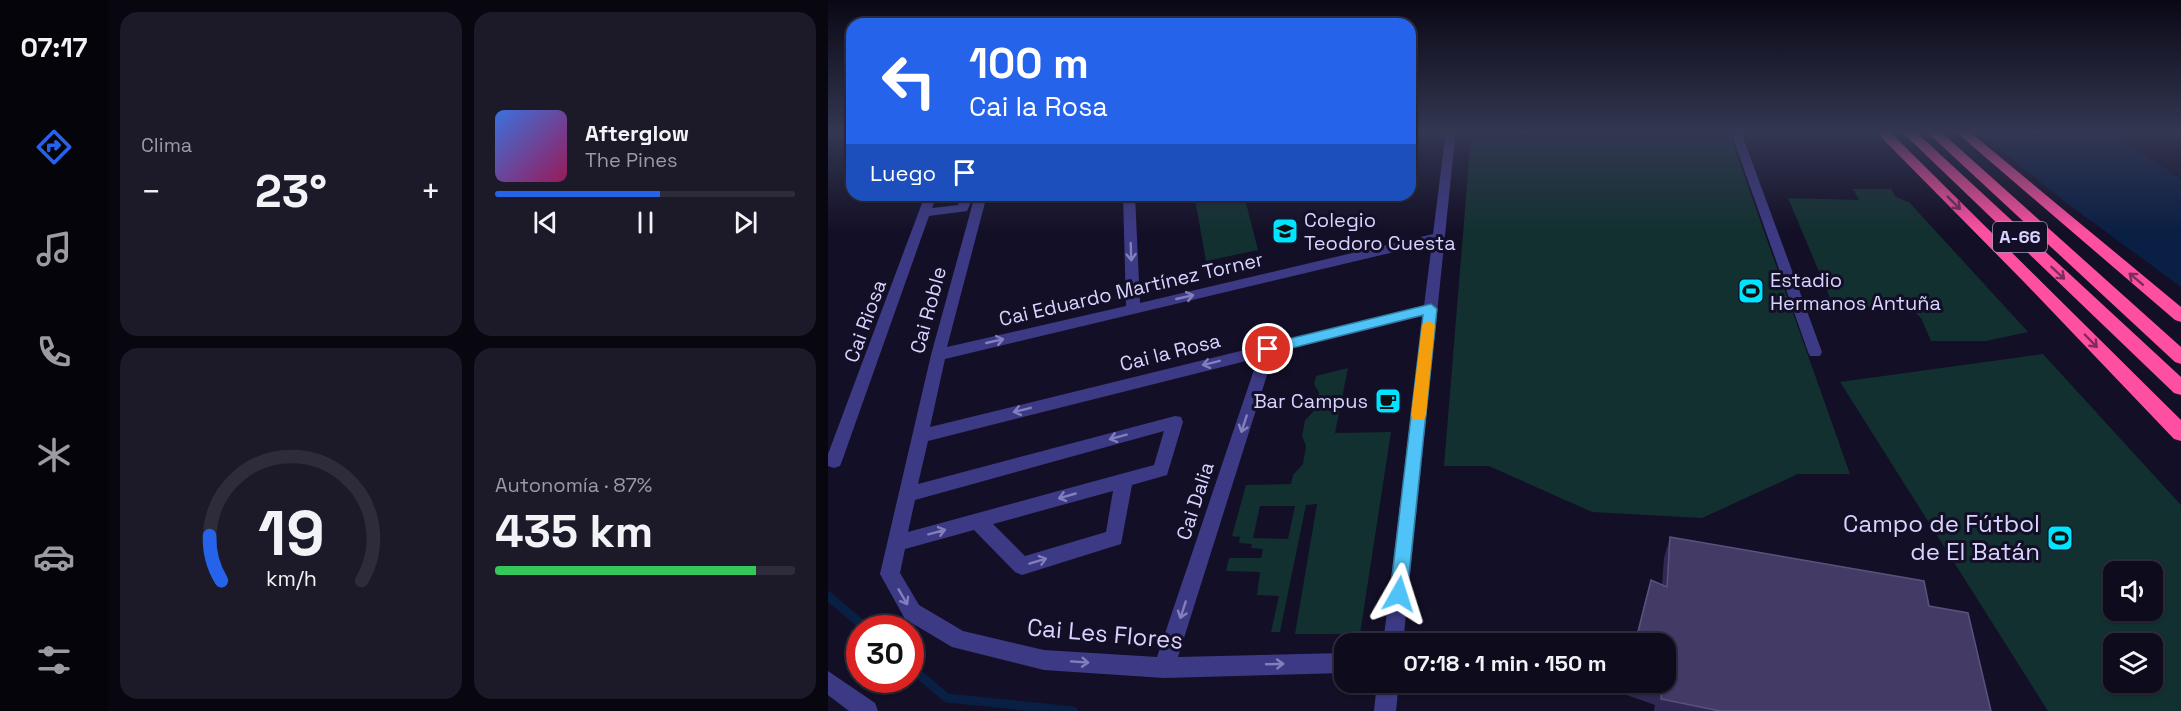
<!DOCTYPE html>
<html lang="es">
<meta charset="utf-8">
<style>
:root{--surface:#0e0b1c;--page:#1c1929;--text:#f1f3f6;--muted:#9b9ba3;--line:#2e2b3b;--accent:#2563eb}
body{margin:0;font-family:"Space Grotesk",sans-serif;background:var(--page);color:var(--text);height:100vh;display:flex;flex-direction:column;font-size:22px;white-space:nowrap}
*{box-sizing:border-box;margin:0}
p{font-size:20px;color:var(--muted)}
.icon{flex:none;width:33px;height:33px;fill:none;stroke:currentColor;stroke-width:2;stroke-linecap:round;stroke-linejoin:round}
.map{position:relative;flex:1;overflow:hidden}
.side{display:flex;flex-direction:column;gap:12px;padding:12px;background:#08060f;width:720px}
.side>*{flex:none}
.top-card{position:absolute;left:18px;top:18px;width:570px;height:183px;border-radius:18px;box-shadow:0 2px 4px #0004,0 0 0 2px var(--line);background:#2563eb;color:#fff;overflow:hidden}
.fabs{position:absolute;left:1275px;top:561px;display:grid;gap:12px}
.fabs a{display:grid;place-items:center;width:60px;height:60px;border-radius:12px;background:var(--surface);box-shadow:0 2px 4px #0004,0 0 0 2px var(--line);font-size:30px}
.speed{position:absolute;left:18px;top:615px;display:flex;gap:12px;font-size:30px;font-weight:700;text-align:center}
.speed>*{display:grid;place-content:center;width:78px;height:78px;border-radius:50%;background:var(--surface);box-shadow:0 2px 4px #0004,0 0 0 2px var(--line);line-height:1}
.speed .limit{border:9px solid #d22;background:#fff;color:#111}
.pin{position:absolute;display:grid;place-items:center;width:51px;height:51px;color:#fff;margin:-26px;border:3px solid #fff;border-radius:50%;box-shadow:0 2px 6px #0007}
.me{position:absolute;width:66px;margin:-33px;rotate:6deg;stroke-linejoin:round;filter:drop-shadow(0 0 4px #0008)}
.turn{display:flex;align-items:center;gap:21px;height:126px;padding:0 24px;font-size:27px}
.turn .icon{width:78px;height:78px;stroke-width:2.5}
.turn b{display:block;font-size:42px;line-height:51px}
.then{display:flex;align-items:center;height:57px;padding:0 24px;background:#0003;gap:12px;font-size:22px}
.big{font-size:45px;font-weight:700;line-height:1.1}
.side .widget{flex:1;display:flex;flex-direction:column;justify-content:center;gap:9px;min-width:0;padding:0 21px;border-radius:18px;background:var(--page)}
.side .dial{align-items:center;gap:0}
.dial svg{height:156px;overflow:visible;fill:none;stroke:var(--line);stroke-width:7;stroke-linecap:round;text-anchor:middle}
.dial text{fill:var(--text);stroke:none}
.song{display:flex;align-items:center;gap:18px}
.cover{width:72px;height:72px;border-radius:9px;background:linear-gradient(135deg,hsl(220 70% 55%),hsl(330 70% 35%))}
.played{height:6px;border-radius:3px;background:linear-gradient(90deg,var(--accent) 55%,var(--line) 55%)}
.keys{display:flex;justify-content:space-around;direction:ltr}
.heat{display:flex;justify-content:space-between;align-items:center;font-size:33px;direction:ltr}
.charge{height:9px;border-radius:4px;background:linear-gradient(90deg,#34c759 87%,var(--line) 0)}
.side .tiles{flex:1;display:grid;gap:12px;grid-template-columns:repeat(2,1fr)}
.trip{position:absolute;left:506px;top:633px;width:342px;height:60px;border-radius:18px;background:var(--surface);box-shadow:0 2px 4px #0004,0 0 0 2px var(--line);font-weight:700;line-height:60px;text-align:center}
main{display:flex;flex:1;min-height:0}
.tabs{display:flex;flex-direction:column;width:108px;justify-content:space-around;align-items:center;background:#06040b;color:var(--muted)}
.tabs .icon{width:42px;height:42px}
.tabs .selected{color:var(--accent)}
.tabs b{font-size:27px;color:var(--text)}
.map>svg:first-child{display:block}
</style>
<main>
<nav class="tabs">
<b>07:17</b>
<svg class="icon selected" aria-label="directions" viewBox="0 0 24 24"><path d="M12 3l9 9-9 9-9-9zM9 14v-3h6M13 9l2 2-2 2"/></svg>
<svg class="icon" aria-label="music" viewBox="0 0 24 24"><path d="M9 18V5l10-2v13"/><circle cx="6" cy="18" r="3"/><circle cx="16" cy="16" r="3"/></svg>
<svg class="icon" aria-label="phone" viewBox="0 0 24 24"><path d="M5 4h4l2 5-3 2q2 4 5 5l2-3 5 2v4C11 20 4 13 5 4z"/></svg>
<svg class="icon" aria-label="climate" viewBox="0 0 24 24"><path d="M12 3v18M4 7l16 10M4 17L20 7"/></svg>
<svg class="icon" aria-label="car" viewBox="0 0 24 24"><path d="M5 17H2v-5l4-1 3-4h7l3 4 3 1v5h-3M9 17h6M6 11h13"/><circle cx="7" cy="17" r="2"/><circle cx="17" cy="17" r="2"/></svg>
<svg class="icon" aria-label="filters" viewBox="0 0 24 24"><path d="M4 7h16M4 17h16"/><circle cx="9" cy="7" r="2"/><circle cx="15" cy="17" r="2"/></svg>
</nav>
<section class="side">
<div class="tiles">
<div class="widget"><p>Clima</p>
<div class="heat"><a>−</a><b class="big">23°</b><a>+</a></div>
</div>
<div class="widget">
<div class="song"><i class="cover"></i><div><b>Afterglow</b><p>The Pines</p></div></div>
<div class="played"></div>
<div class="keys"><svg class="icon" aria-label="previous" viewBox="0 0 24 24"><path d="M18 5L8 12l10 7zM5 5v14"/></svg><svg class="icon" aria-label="pause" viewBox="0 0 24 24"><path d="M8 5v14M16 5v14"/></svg><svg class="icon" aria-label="next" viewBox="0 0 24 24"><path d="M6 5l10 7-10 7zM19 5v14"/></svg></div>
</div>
<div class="widget dial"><svg viewBox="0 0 100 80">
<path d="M14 69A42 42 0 1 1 86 69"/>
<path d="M14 69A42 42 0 0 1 8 46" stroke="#2563eb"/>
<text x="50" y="56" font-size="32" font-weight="700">19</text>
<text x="50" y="72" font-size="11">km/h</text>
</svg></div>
<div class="widget"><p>Autonomía · 87%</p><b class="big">435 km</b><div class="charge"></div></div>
</div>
</section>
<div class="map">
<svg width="1353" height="711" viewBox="0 0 1353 711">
<rect width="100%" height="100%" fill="#130f26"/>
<g fill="#12302f" fill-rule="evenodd">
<path d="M 649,133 L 897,135 L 903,138 L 1022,474 L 970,474 L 874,518 L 764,512 L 661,466 L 616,466 L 643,136 Z"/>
<path d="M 1025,189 L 1063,189 L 1068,197 L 1081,202 L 1200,332 L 1158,341 L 1103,341 L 1093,318 L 1084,309 L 1005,305 L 960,198 L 1031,200 Z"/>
<path d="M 385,195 L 416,195 L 430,250 L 378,261 L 367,199 Z"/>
<path d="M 1215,354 L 1353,505 L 1353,711 L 1220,711 L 1012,382 ZM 1286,572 L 1324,572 L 1324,610 L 1286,610 ZM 1286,644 L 1324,644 L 1324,682 L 1286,682 Z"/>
<path d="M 520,368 L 507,433 L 563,432 L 532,634 L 467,634 L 489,504 L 478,505 L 452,632 L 443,632 L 451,596 L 429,595 L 432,572 L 398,571 L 401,558 L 433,558 L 435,549 L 423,548 L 424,544 L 411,543 L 412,537 L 404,536 L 418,485 L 463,484 L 465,475 L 475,464 L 478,446 L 474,436 L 477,420 L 487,410 L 491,393 L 486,384 L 488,376 ZM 432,506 L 467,506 L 460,539 L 425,538 Z"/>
</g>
<path fill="#0a1f44" d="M 1150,132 L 1282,132 L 1353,179 L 1353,287 L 1240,204 Z"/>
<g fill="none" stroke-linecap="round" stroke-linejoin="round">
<g stroke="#0a1f44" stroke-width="9">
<path d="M 0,596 L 38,628"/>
<path d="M 82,667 L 119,698 L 245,711"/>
</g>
<g fill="#3d3a85" fill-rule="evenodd">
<path d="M 613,132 L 624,132 L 627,138 L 575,644 L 555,644 L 595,316 L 446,353 L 350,657 L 516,653 L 516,673 L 336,678 L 216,670 L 124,647 L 77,619 L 52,574 L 103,355 L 147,195 L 159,195 L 119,347 L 298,306 L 295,195 L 307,195 L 312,303 L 605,234 L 617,138 ZM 604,243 L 596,306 L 102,427 L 117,359 ZM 430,358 L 329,657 L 216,650 L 135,631 L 91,605 L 72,573 L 77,549 L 146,530 L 187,572 L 194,575 L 293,544 L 304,485 L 339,475 L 355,422 L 353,417 L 347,416 L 90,484 L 100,441 ZM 336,431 L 326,465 L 80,532 L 87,500 ZM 285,491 L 278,532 L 197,556 L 165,524 Z"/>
<path d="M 903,132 L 913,132 L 994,352 L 992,356 L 982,356 L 980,352 Z"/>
<path d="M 97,195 L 109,195 L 104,208 L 130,205 L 134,195 L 146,195 L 139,211 L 101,216 L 14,461 L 12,466 L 6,468 L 0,466 L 0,454 Z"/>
<path d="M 0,671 L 47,703 L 50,711 L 21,711 L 0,695 Z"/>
<path d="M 549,682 L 571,682 L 568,711 L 546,711 Z"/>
</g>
<g fill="#ff4fa3" fill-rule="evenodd">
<path d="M 1048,132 L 1062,132 L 1353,420 L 1353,441 L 1346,439 L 1196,282 Z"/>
<path d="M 1074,132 L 1088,132 L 1353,377 L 1353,395 L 1346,393 Z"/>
<path d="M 1099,132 L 1113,132 L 1353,347 L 1353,364 L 1347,362 Z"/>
<path d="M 1128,132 L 1142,132 L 1353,307 L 1353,322 L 1347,320 Z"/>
</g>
</g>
<path fill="#312854" d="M 842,537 L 1101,606 L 1163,711 L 826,711 L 827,705 L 793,693 L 796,682 L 837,682 L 837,644 L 806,644 L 817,600 L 823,580 L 834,585 L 836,558 Z"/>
<path fill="#433a66" stroke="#5a527e" stroke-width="1.5" d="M 842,537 L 1096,581 L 1101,606 L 1140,613 L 1163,711 L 892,711 L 833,699 L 834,688 L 818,682 L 837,682 L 837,644 L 807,644 L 823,580 L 839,587 Z"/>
<defs><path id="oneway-shaft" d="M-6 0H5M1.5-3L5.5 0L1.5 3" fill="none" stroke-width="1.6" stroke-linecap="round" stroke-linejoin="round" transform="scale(1.5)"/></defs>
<g stroke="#7d2c5e">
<use href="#oneway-shaft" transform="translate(1126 203) rotate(45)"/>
<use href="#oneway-shaft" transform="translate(1230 273) rotate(43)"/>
<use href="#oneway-shaft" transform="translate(1308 279) rotate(-140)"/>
<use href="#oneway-shaft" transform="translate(1263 341) rotate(46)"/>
</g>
<g stroke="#837fbc">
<use href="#oneway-shaft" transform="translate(303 252) rotate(88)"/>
<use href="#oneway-shaft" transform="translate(357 297) rotate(-13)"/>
<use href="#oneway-shaft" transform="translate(167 341) rotate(-13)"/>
<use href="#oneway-shaft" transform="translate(383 363) rotate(166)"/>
<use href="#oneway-shaft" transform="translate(194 410) rotate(166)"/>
<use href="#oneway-shaft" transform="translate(416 424) rotate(108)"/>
<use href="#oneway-shaft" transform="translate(290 437) rotate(165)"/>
<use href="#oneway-shaft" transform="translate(239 496) rotate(164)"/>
<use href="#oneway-shaft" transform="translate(109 532) rotate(-15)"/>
<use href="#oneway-shaft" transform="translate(210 561) rotate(-17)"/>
<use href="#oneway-shaft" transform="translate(75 597) rotate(60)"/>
<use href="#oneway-shaft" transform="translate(355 610) rotate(108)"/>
<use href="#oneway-shaft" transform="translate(252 662) rotate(4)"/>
<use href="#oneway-shaft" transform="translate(447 664) rotate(-2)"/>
</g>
<linearGradient id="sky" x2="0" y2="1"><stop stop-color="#0a0815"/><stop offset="0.57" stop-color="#333752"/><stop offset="1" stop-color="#333752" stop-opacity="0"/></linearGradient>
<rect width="1353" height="232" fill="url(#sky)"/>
<path fill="#4fc3f7" stroke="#337fa1" stroke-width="1.5" d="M 603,304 L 609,309 L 579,594 L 577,600 L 571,602 L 564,600 L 562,594 L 595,315 L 440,354 L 433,349 L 440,344 Z"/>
<path fill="#f59e0b" d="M 601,321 L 607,325 L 598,415 L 596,420 L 585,420 L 583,415 L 594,325 Z"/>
<defs>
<g id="school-square" transform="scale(1.35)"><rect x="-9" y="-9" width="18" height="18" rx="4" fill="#00e5ff" stroke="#130f26"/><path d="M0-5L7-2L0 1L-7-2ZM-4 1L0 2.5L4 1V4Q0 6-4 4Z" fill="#111"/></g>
<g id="stadium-square" transform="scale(1.35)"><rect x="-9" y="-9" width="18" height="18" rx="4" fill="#00e5ff" stroke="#130f26"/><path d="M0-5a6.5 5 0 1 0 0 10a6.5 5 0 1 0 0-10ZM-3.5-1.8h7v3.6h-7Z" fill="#111"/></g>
<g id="cafe-square" transform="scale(1.35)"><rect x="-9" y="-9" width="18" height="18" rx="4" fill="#00e5ff" stroke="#130f26"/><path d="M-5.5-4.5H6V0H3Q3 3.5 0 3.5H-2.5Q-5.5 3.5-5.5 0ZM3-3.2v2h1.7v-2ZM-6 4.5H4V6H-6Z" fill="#111"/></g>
</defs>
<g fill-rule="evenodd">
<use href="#school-square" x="457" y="231"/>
<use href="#stadium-square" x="923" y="291"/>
<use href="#cafe-square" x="560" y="401"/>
<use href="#stadium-square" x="1232" y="538"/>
</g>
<g text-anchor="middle" stroke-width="6" stroke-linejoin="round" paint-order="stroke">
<rect fill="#130f26" stroke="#9e99be" stroke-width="1.5" x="1165" y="222" width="54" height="30" rx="4.5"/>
<g font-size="18" font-weight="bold" fill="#d9d4ff">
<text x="1192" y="243">A-66</text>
</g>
<g font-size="20" fill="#d9d4ff" stroke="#130f26" text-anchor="start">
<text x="476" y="227">Colegio<tspan x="476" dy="23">Teodoro Cuesta</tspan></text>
<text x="942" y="287">Estadio<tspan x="942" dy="23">Hermanos Antuña</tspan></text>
<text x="540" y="408" text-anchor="end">Bar Campus</text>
</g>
<g font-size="20" fill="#d9d4ff" stroke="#130f26">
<text transform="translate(303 289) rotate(-13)" y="7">Cai Eduardo Martínez Torner</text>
<text transform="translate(100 310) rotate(-75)" y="7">Cai Roble</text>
<text transform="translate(37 321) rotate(-70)" y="7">Cai Riosa</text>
<text transform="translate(342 352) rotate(-14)" y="7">Cai la Rosa</text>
<text transform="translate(367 501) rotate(-72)" y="7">Cai Dalia</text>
</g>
<g font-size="24" fill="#d9d4ff" stroke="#130f26" text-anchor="end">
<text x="1212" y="532">Campo de Fútbol<tspan x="1212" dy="28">de El Batán</tspan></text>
</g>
<g font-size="24" fill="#d9d4ff" stroke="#130f26">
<text transform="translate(277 634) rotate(5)" y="8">Cai Les Flores</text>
</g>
</g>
</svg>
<div class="fabs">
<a><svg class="icon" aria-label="sound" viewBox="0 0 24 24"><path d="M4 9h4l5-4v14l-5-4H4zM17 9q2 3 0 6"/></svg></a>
<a><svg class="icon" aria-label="layers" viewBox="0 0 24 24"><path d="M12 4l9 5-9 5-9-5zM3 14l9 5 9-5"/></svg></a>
</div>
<div class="speed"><div class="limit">30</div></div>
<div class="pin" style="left:440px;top:349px;background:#d93025"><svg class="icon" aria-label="arrive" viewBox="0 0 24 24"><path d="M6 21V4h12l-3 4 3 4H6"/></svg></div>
<svg class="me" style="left:571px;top:594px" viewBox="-20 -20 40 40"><path d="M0-17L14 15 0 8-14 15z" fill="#4fc3f7" stroke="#fff" stroke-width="4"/></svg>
<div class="trip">07:18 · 1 min · 150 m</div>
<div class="top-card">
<div class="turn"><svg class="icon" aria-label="left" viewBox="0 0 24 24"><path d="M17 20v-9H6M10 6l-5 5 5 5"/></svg><div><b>100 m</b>Cai la Rosa</div></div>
<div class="then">Luego<svg class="icon" aria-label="arrive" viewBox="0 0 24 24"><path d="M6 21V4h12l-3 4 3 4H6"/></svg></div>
</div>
</div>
</main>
